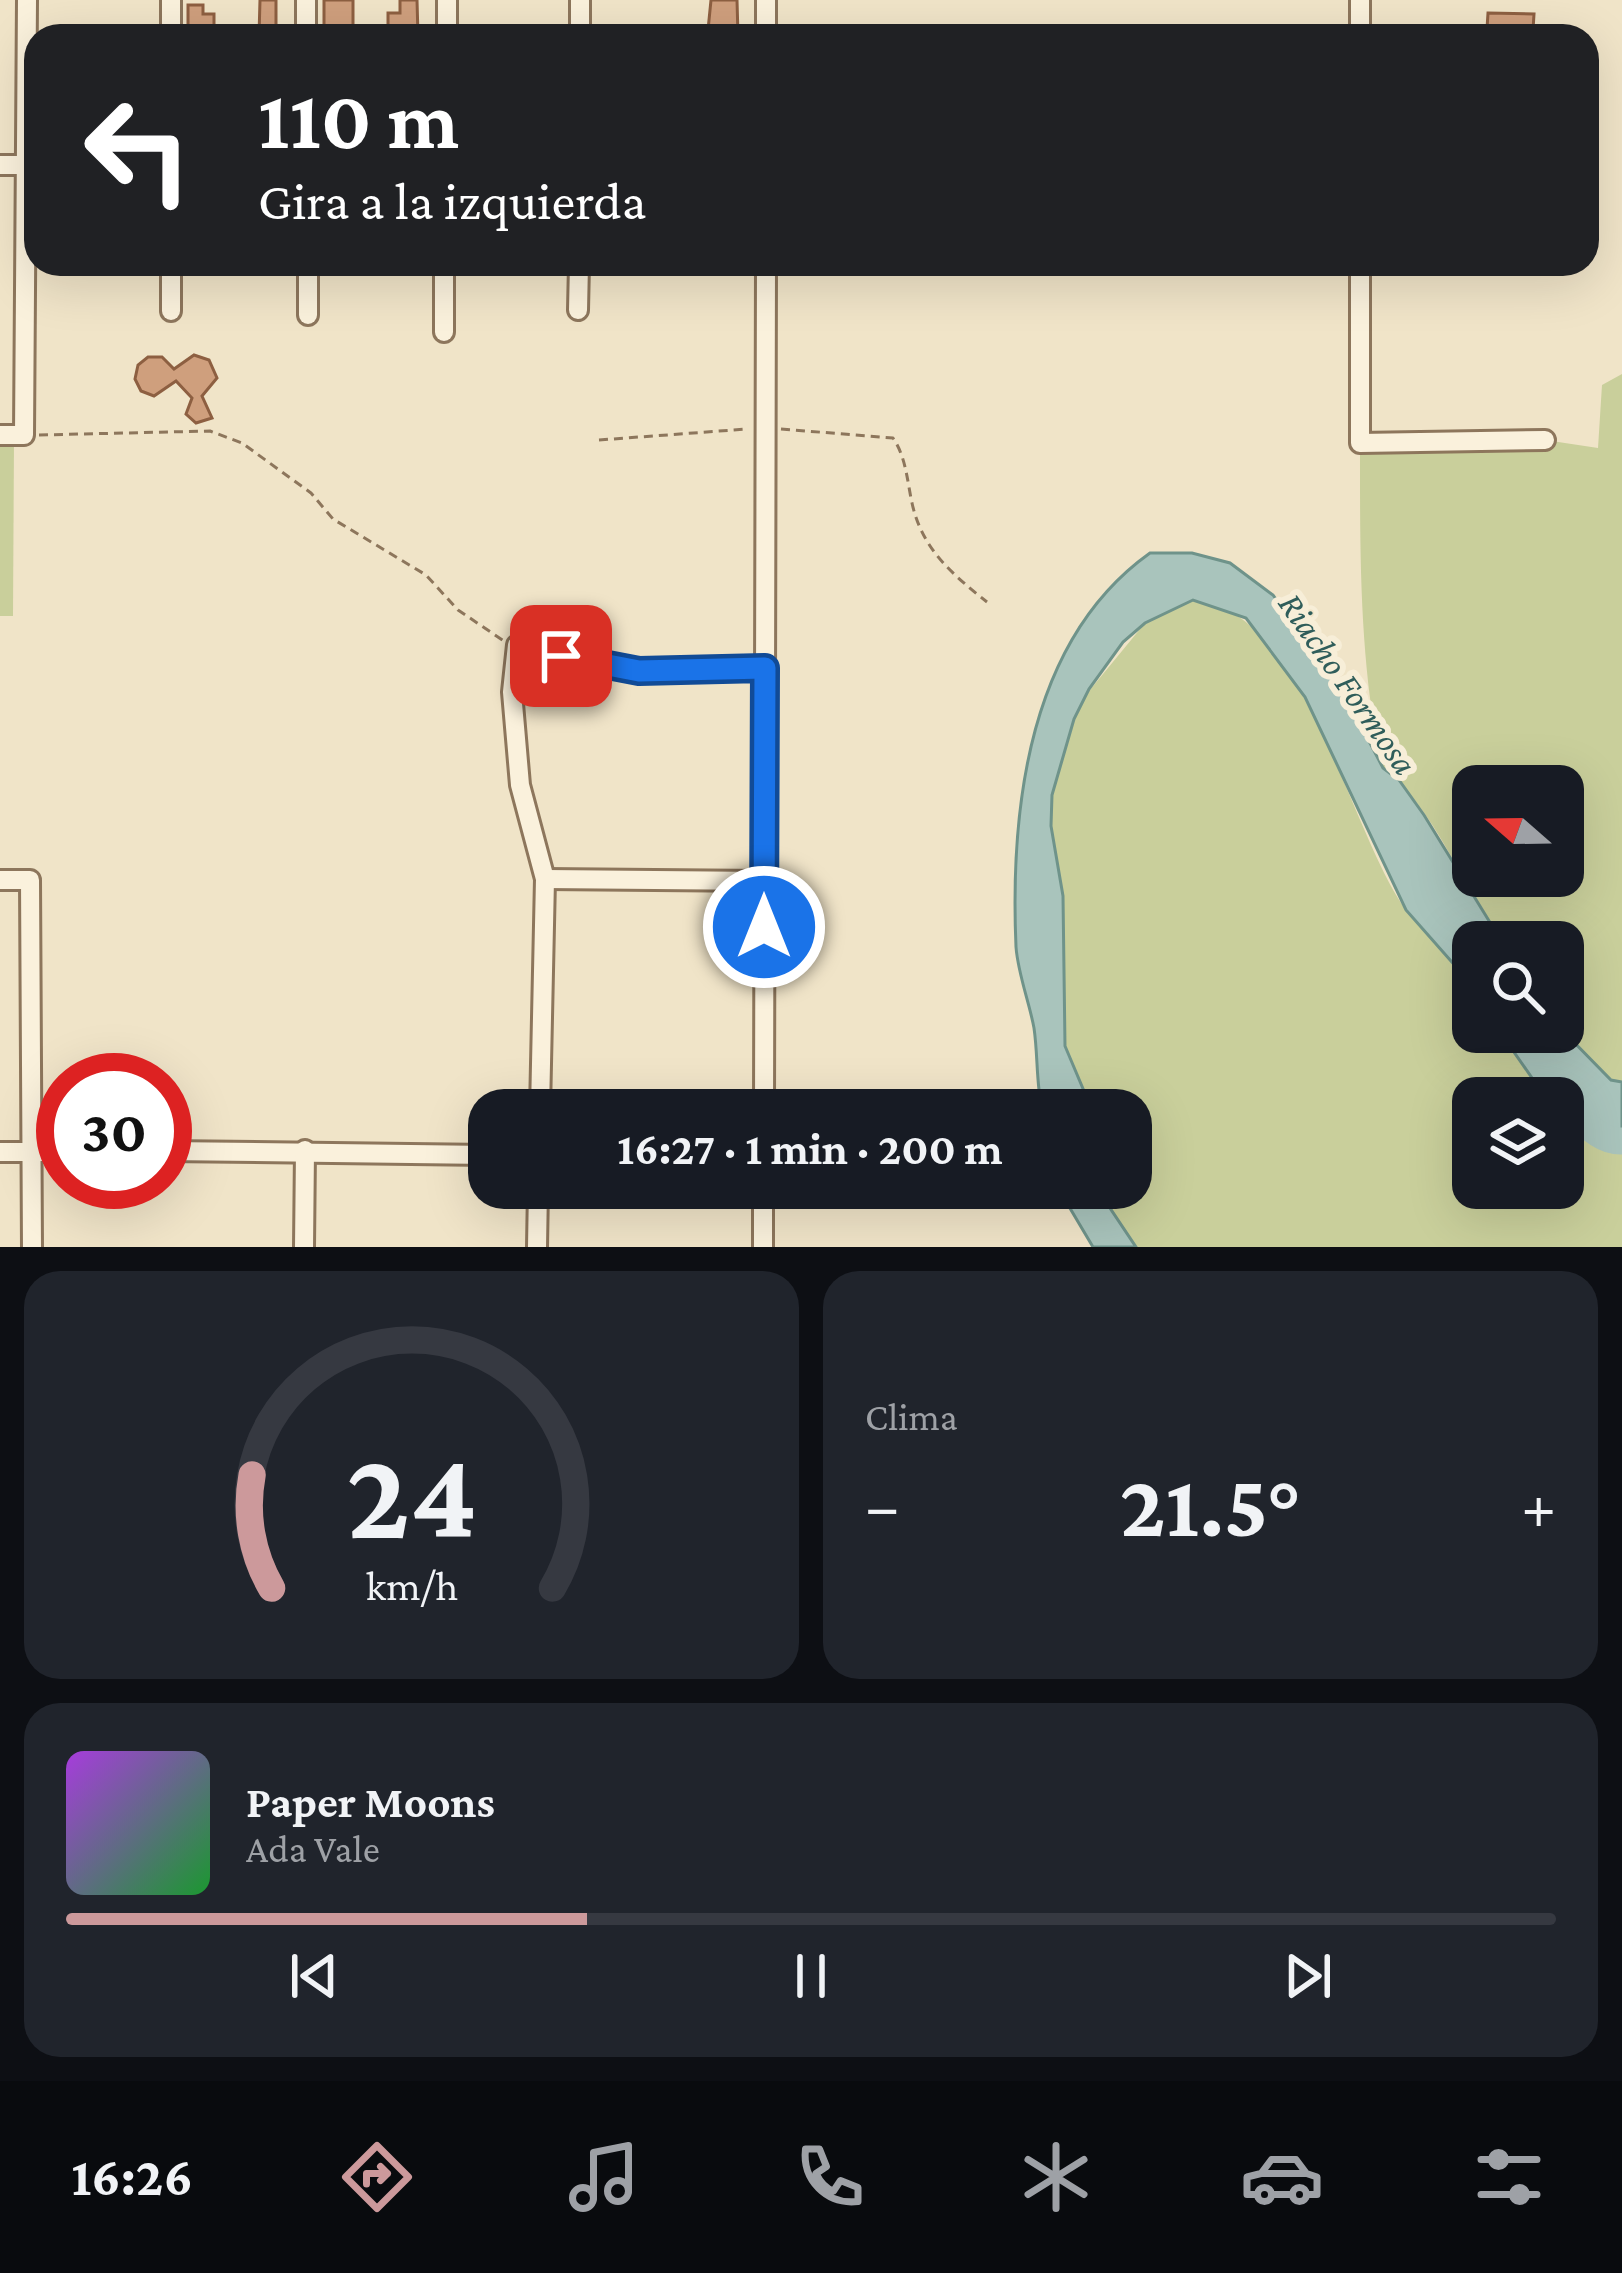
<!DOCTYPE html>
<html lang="es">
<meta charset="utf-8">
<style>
:root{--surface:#171b24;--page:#20242c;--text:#f1f3f6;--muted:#9ea1a6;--line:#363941;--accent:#cc999b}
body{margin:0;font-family:"Crimson Pro",serif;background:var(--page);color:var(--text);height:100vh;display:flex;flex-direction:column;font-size:45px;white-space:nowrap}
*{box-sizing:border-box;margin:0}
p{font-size:39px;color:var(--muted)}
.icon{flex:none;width:66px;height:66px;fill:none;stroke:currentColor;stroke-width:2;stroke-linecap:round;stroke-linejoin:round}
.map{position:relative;height:1247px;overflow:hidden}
.sheet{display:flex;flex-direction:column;gap:24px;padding:24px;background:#0d0f14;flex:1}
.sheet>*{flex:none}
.hud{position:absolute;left:24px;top:24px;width:1575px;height:252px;border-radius:36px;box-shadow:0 12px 48px #0002;background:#202124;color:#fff;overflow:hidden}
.needle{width:78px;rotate:290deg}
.tools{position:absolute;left:1452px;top:765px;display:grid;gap:24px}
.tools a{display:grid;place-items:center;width:132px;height:132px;border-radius:24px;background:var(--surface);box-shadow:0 12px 48px #0002;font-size:60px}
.speed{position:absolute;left:36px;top:1053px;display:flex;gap:24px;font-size:60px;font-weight:700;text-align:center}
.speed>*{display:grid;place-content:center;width:156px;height:156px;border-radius:50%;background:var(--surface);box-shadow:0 12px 48px #0002;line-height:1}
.speed .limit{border:18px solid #d22;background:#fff;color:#111}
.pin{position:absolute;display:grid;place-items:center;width:102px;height:102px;color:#fff;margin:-51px;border-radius:24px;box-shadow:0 6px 18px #0006}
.me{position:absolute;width:132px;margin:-66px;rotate:0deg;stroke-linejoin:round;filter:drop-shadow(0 0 9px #0008)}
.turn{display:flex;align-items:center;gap:42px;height:252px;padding:0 36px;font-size:54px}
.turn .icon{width:156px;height:156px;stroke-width:2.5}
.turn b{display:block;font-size:84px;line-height:102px}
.big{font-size:90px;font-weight:700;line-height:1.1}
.sheet .tile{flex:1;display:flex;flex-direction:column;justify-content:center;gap:18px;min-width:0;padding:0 42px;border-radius:36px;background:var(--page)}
.sheet .dial{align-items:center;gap:0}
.dial svg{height:312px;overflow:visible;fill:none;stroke:var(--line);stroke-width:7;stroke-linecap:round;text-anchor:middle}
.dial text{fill:var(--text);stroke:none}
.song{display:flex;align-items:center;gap:36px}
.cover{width:144px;height:144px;border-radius:18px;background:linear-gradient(135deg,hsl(280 70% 55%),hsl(130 70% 35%))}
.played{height:12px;border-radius:6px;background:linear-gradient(90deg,var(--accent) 35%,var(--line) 35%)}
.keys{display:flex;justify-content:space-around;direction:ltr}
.heat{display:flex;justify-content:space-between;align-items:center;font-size:66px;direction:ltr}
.sheet .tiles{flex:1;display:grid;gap:24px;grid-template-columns:1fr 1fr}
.tile:last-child{grid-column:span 2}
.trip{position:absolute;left:468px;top:1089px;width:684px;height:120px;border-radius:36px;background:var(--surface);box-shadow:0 12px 48px #0002;font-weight:700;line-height:120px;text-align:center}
.tab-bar{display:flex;height:192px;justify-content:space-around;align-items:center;background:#090b0e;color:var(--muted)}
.tab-bar .icon{width:84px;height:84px}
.tab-bar .active{color:var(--accent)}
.tab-bar b{font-size:54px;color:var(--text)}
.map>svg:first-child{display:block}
</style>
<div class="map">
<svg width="1622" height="1247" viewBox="0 0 1622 1247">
<rect width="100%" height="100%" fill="#f0e4c8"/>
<g fill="#c9cf9b" fill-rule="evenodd">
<path d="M 1622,374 L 1622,1082 L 1611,1080 L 1563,1031 L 1563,942 L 1502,942 C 1464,890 1434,805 1382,768 C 1359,662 1360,553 1360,443 L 1545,440 L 1598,448 L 1602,385 ZM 1473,786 L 1563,786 L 1563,876 L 1473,876 Z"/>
<path d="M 0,442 L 14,442 L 13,616 L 0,616 Z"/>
<path d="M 1193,600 C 1304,607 1350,834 1406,910 C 1427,937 1455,958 1473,987 L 1473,1032 L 1499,1032 L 1539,1088 L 1563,1096 L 1611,1141 L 1622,1141 L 1622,1247 L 1136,1247 L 1110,1208 L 1104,1188 L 1131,1188 L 1131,1110 L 1092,1110 L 1065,1046 L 1063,895 L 1051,826 L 1052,795 L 1080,702 L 1145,623 ZM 1473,1098 L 1563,1098 L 1563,1188 L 1473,1188 Z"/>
</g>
<g fill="#a9c4bc" stroke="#6f938a" stroke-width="3">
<path d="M 1150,553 L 1192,553 L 1230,563 L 1273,595 L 1346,697 L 1383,768 L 1399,780 L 1424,815 L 1502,942 L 1473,942 L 1473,986 L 1406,910 L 1305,697 L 1246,618 L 1193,600 L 1145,623 L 1123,642 L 1089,689 L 1074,719 L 1052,795 L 1051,826 L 1063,896 L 1065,1046 L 1092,1110 L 1042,1110 C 1036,1082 1038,1055 1034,1028 C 1029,1001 1018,974 1016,947 C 1010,808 1028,640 1150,553 Z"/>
<path d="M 1563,1031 L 1611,1080 L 1622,1082 L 1622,1131 L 1589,1125 L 1563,1096 L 1539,1088 L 1500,1032 Z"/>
<path d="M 1058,1188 L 1104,1188 L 1110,1208 L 1136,1247 L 1093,1247 Z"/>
</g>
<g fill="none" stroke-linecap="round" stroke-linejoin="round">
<path stroke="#a9c4bc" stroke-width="27" d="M 1525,1032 C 1544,1064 1580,1143 1622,1141"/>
</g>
<g fill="#cf9f7d" stroke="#8d5f41" stroke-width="3">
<path d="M 260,0 L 276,0 L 276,36 L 259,36 Z"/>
<rect x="324" y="0" width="29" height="36"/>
<path d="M 400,0 L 417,0 L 418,36 L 388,36 L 388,13 L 400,13 Z"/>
<path d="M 711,0 L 737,0 L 738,36 L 715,36 L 715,30 L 708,30 Z"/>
<path d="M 188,5 L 203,5 L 203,14 L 214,14 L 214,28 L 188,36 Z"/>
<path d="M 1488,13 L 1534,14 L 1533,30 L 1487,29 Z"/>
<path d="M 194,355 L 209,360 L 217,378 L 202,396 L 212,418 L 196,423 L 186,414 L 192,398 L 176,381 L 154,396 L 141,391 L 135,379 L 138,365 L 148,357 L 162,357 L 174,369 Z"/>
</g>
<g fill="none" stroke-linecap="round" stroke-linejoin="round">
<g stroke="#8d765c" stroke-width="24">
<g id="minor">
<path d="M 171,36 L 171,0"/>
<path d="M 306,36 L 306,0"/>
<path d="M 447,36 L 447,0"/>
<path d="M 580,36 L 580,0"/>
<path d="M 766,36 L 766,0"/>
<path d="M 1360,36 L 1360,0"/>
<path d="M 0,165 L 36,165"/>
<path d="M 308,264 L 308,315"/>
<path d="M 1360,264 L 1360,443 L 1545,440"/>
<path d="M 578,310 L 579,264"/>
<path d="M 171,311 L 171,264"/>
<path d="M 444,332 L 444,264"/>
<path d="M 0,435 L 24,435 L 27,0"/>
<path d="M 545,879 L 764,881"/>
<path d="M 0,880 L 30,880 L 32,1247"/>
<path d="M 540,1110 L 545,879 L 520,785 L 512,692 L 517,645 L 639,671 L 765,668"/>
<path d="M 764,1110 L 766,264"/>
<path d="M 165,1151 L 489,1155"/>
<path d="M 0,1152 L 63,1152"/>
<path d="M 304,1247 L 305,1150"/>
<path d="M 537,1247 L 538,1188"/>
<path d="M 763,1247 L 763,1188"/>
</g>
</g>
<g stroke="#8d765c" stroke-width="3" stroke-dasharray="9 6" stroke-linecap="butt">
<path d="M 781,429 L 893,438 C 906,457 907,480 912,503 C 922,549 952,574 987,602"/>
<path d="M 39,435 L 210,431 L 242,443 L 311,493 L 333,519 L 426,575 L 458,610 L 504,641"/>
<path d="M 599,440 L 747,429"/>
</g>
<use href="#minor" stroke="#faf1dc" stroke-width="18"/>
</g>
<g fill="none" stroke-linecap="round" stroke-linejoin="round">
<g stroke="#114b97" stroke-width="30">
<path id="route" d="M 561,656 L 639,671 L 765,668 L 764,927"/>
</g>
<use href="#route" stroke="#1a73e8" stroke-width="21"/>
</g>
<g text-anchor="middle" stroke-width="12" stroke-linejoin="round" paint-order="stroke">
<g font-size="36" font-style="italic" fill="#2f5d5a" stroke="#f7eed8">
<text transform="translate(1349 683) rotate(55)" y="13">Riacho Formosa</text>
</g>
</g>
</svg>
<div class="tools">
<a><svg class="needle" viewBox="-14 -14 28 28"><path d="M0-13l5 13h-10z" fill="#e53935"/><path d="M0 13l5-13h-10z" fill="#9ea1a6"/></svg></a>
<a><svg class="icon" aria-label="search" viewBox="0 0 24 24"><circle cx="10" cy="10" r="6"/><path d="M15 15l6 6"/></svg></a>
<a><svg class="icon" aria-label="layers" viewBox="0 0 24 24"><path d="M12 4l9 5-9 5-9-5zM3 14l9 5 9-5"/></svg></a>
</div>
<div class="speed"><div class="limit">30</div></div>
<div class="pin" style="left:561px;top:656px;background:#d93025"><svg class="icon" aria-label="arrive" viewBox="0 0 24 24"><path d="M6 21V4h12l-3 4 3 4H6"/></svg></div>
<svg class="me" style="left:764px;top:927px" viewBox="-20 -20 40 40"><circle r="17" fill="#1a73e8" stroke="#fff" stroke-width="3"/><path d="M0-11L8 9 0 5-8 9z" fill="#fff"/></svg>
<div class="trip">16:27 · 1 min · 200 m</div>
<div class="hud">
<div class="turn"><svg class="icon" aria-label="left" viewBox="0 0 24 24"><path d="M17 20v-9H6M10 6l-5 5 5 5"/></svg><div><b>110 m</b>Gira a la izquierda</div></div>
</div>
</div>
<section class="sheet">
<div class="tiles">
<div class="tile dial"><svg viewBox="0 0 100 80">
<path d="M14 69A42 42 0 1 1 86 69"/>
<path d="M14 69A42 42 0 0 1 9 40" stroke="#cc999b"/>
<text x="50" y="56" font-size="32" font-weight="700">24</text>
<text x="50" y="72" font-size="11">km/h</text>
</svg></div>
<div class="tile"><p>Clima</p>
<div class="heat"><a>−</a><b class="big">21.5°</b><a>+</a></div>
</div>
<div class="tile">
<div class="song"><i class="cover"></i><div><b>Paper Moons</b><p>Ada Vale</p></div></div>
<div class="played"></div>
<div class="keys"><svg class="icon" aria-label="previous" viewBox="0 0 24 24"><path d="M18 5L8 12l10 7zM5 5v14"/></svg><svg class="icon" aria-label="pause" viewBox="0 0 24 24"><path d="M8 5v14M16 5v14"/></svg><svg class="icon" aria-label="next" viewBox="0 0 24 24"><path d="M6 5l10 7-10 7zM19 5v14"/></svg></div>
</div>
</div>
</section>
<nav class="tab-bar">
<b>16:26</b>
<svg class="icon active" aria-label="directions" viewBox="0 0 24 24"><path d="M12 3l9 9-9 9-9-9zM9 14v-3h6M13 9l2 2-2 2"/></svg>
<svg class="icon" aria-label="music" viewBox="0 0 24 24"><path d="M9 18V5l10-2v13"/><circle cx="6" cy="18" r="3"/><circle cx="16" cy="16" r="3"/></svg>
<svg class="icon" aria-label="phone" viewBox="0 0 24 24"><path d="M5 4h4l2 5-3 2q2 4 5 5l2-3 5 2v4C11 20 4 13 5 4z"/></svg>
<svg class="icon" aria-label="climate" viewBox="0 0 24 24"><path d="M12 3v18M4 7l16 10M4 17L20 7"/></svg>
<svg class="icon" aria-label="car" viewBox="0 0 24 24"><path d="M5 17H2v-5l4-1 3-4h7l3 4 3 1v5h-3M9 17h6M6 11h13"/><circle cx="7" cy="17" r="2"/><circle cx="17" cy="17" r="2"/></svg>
<svg class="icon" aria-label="filters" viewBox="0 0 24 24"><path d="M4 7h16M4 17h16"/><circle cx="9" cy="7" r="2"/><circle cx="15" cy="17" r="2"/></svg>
</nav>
